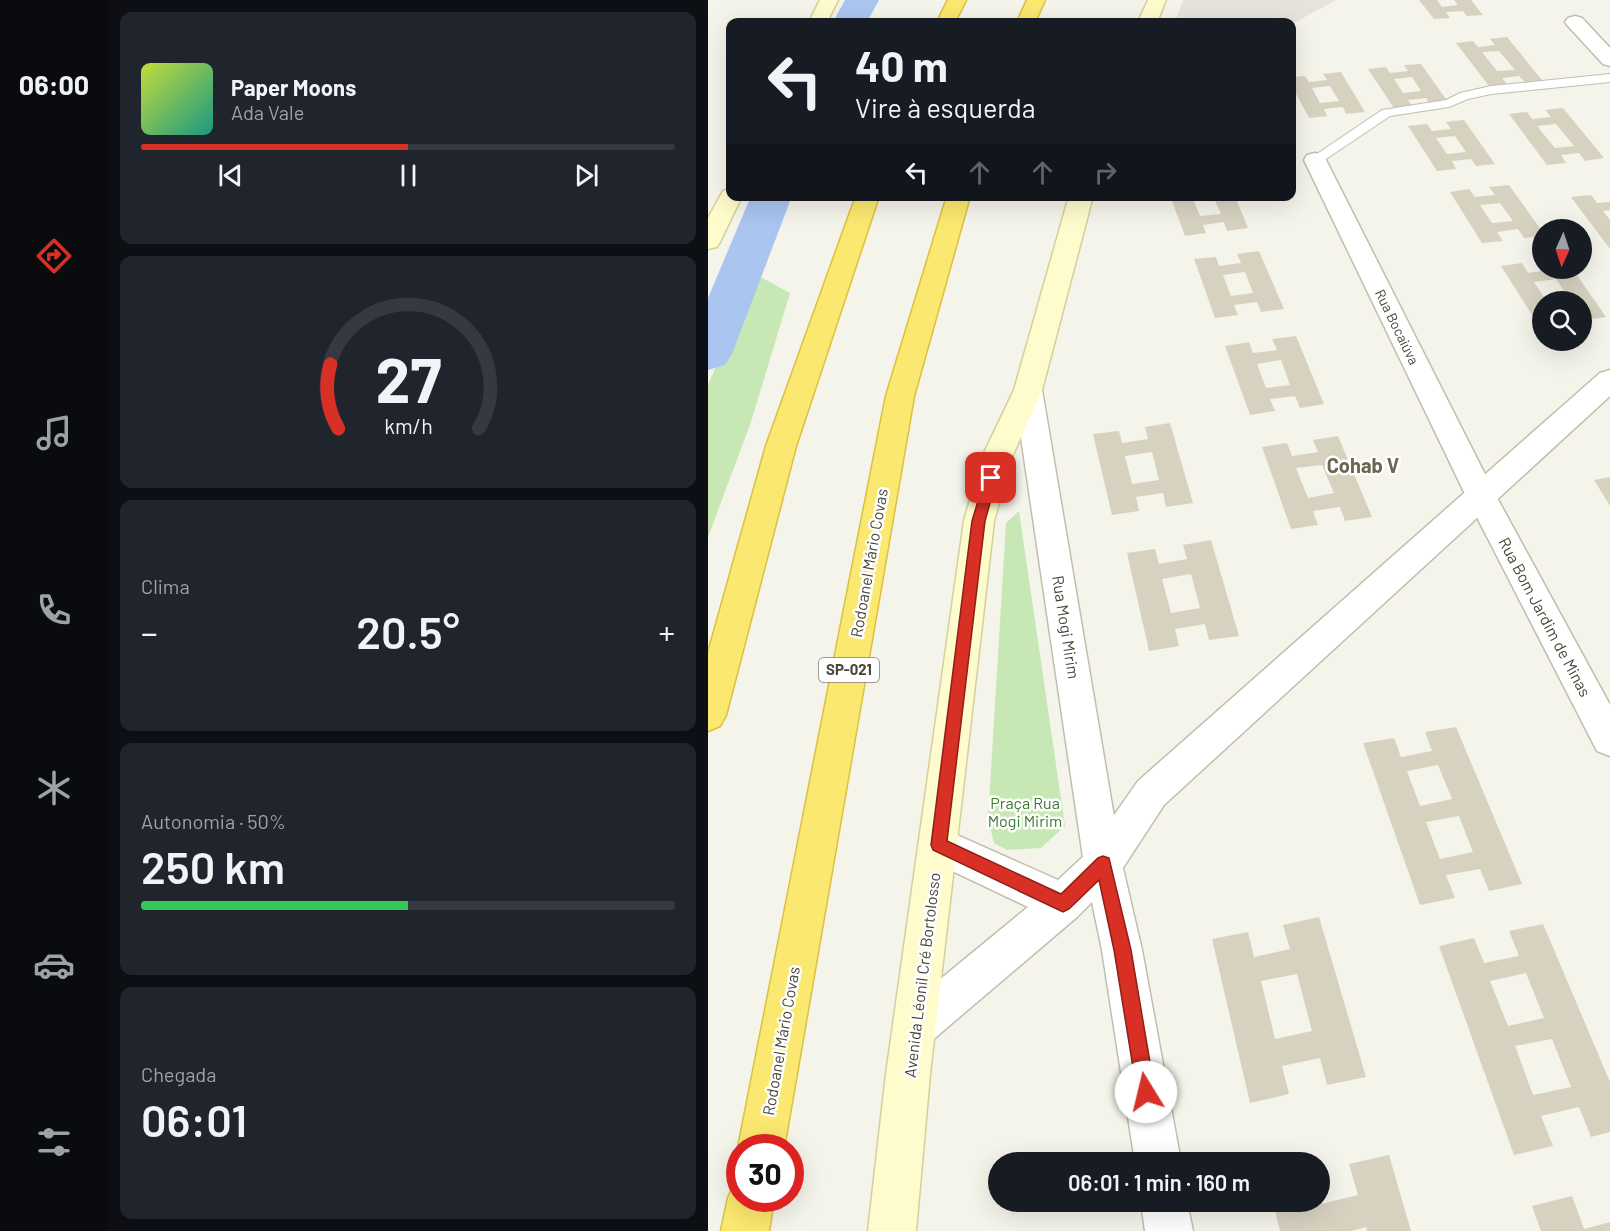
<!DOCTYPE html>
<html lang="pt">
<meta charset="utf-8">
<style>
:root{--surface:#171b24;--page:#20242c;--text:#f1f3f6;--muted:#9ea1a6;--line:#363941;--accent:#d93025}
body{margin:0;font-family:Barlow,sans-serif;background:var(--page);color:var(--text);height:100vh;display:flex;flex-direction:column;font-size:22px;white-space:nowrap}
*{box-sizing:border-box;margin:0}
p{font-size:20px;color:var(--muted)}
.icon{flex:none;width:33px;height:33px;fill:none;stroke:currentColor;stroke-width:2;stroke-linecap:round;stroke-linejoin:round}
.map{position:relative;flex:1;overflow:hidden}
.drawer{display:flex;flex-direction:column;gap:12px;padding:12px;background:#0d0f14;width:600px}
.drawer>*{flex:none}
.hud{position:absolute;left:18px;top:18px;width:570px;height:183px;border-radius:12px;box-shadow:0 6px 24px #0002;background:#171b24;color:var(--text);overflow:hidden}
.needle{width:39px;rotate:183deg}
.buttons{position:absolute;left:824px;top:219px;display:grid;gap:12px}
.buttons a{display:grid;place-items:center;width:60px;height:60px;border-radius:50%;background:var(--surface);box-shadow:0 6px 24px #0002;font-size:30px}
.speed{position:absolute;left:18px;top:1134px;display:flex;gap:12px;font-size:30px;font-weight:700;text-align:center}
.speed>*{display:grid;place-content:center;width:78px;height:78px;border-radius:50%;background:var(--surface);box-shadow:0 6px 24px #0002;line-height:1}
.speed .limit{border:9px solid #d22;background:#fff;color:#111}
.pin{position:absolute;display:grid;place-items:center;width:51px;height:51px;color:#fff;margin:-26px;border-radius:12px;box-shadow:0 3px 9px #0006}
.me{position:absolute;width:66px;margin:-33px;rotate:351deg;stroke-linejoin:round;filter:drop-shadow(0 0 4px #0008)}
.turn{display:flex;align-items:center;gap:21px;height:126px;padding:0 30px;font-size:27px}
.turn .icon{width:78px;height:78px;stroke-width:2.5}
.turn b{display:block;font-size:42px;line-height:51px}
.lanes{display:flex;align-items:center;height:57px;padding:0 30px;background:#0003;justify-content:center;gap:30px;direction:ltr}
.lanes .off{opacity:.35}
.big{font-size:45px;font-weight:600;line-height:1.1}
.drawer .widget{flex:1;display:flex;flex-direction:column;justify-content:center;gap:9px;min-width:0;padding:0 21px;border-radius:12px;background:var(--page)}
.drawer .dial{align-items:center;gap:0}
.dial svg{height:156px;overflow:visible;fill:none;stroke:var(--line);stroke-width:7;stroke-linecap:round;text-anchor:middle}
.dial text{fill:var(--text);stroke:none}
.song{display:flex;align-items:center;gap:18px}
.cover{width:72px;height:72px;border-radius:9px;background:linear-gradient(135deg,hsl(70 70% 55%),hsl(170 70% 35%))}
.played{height:6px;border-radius:3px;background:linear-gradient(90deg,var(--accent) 50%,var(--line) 50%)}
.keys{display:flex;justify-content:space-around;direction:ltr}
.heat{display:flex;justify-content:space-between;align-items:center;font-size:33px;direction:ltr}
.charge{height:9px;border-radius:4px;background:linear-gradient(90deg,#34c759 50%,var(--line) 0)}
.trip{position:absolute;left:280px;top:1152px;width:342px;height:60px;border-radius:30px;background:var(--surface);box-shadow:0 6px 24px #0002;font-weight:600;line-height:60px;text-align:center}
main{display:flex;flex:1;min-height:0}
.tabs{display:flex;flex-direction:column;width:108px;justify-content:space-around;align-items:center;background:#090b0e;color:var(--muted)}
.tabs .icon{width:42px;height:42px}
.tabs .on{color:var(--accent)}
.tabs b{font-size:27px;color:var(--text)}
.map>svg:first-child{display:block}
</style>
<main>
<nav class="tabs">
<b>06:00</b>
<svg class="icon on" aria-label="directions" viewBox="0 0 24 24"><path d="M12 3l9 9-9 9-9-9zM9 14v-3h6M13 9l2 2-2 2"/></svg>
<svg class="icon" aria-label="music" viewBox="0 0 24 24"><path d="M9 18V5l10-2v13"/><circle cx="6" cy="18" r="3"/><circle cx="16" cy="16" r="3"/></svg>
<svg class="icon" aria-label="phone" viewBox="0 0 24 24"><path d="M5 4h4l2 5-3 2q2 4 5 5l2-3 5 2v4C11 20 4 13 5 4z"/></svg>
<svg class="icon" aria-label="climate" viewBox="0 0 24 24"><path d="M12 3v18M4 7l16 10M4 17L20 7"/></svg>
<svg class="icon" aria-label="car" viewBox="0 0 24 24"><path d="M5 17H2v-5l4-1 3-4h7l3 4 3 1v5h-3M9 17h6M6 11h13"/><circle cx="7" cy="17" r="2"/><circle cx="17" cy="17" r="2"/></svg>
<svg class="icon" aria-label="filters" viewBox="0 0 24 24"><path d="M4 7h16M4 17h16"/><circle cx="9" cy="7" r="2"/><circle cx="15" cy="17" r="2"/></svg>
</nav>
<section class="drawer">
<div class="widget">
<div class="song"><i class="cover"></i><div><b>Paper Moons</b><p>Ada Vale</p></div></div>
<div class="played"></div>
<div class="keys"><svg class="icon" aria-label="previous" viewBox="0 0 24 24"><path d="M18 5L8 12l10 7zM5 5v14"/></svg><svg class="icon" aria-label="pause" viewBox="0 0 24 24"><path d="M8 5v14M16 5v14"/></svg><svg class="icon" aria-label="next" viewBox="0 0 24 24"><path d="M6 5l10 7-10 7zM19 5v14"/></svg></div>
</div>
<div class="widget dial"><svg viewBox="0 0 100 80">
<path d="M14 69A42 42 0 1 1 86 69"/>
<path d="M14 69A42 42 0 0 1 10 36" stroke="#d93025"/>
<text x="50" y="56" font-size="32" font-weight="700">27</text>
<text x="50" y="72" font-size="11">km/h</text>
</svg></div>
<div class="widget"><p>Clima</p>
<div class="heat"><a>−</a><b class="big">20.5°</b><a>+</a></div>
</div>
<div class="widget"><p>Autonomia · 50%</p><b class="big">250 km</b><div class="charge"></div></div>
<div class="widget"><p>Chegada</p><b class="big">06:01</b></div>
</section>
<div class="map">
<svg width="902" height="1231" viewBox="0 0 902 1231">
<rect width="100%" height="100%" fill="#f5f4eb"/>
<path fill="#e5e3dc" d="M 475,0 L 628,0 L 584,24 L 467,22 Z"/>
<g fill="#c7e8b5">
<path d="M 47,274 L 82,293 L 43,422 L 0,537 L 0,385 Z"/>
<path d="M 311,511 L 357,826 L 333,848 L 299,850 L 286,843 L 280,819 L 298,523 Z"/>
</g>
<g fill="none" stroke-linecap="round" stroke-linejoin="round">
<g fill="#a9c5f0" fill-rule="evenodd">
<path d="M 137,0 L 171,0 L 159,22 L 125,22 Z"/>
<path d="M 43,196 L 84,196 L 24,354 L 17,365 L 0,370 L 0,298 Z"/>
</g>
</g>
<g fill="#d7d2c0" fill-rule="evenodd">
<path d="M 711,0 L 729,0 L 734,7 L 750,5 L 746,0 L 763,0 L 775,15 L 759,16 L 755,11 L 738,12 L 742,18 L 726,19 Z"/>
<path d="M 799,37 L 834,80 L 817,82 L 811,76 L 794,78 L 799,84 L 781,86 L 748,43 L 765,41 L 770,47 L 787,45 L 782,39 ZM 791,51 L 807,70 L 789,71 L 774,52 Z"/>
<path d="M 713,64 L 740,102 L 722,104 L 718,98 L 700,100 L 704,106 L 686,108 L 660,69 L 678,67 L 682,73 L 700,71 L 696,65 ZM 704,77 L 713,91 L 695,93 L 686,79 Z"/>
<path d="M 633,72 L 657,112 L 638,114 L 635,107 L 616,109 L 619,116 L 601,118 L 584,86 L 584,77 L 597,76 L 601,82 L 619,80 L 615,74 ZM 622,86 L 631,101 L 612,103 L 604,88 Z"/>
<path d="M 855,108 L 896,158 L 877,161 L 871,153 L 853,155 L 858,163 L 839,165 L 801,114 L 819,112 L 824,119 L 843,117 L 837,110 ZM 848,124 L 866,146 L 847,148 L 829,126 Z"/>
<path d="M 756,120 L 787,164 L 768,166 L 763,159 L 744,161 L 748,169 L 729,171 L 700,126 L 719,124 L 724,131 L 743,129 L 738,122 ZM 747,136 L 758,152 L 739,154 L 728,138 Z"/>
<path d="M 801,185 L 834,231 L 834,236 L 816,238 L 810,229 L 789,232 L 795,241 L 774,243 L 742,192 L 761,189 L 767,197 L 787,195 L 781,187 ZM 792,203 L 805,221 L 784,223 L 772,205 Z"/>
<path d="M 883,195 L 889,203 L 902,202 L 902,210 L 895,211 L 902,220 L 902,249 L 863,197 Z"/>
<path d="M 462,196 L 489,196 L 485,199 L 492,216 L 513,214 L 505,196 L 527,196 L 540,228 L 519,231 L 516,222 L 495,225 L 498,233 L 477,236 Z"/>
<path d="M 551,251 L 576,309 L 553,312 L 549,302 L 526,305 L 530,315 L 507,318 L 486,259 L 508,257 L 511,266 L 533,263 L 529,254 ZM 537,272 L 545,293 L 523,296 L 515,275 Z"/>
<path d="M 814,263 L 820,273 L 842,270 L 841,268 L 864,268 L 898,317 L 876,320 L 873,316 L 873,302 L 863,302 L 848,279 L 826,282 L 839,302 L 834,302 L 834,326 L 831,326 L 793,266 Z"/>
<path d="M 588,336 L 616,404 L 592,408 L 587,396 L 562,399 L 567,411 L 542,415 L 517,346 L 541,342 L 545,353 L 569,350 L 564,339 ZM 573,360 L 582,385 L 558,388 L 549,364 Z"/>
<path d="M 462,423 L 485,503 L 458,507 L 455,493 L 428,497 L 431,511 L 404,515 L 385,434 L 411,431 L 414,443 L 440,439 L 437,427 ZM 444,452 L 451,480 L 424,484 L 417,456 Z"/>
<path d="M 630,436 L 664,517 L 637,521 L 632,507 L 605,511 L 610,525 L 583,529 L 554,447 L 579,443 L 584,456 L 610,452 L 605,440 ZM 614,465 L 626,493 L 600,498 L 588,468 Z"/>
<path d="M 902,477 L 902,506 L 886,480 Z"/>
<path d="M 503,540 L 531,636 L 501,640 L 497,624 L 467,629 L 471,646 L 441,651 L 419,553 L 447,549 L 451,564 L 479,559 L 475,545 ZM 483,574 L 492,608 L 463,613 L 454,579 Z"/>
<path d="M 748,727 L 814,884 L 781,891 L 772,869 L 738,875 L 747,898 L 712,905 L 655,743 L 686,738 L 693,757 L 724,751 L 717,732 ZM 730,765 L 744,799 L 712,806 L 699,771 ZM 751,816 L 765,852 L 732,859 L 718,822 Z"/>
<path d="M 611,917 L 658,1077 L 619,1085 L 612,1058 L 574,1066 L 581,1094 L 542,1103 L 504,939 L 540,932 L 546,957 L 582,949 L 575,925 ZM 589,974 L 604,1031 L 567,1039 L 553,981 Z"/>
<path d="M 835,924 L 902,1082 L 902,1132 L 883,1137 L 871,1107 L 833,1116 L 845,1146 L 806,1155 L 731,946 L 766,938 L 776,963 L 811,956 L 801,931 ZM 818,973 L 836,1018 L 800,1026 L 782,981 ZM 844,1039 L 863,1087 L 825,1095 L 807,1046 Z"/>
<path d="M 681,1155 L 703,1231 L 659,1231 L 658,1227 L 643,1231 L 572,1231 L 565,1202 L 609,1202 L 609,1205 L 650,1195 L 641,1164 Z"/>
<path d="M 864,1196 L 876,1229 L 902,1222 L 902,1231 L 833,1231 L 824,1206 Z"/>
</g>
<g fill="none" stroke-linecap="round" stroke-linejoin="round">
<g stroke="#c1bead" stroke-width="2">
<path id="service" d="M 902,74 L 902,82 L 783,94 L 760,99 L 741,107 L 682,116 L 612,163 L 602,163 L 600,160 L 674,110 L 738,100 L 752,93 L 783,86 Z"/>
</g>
<g stroke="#c1bead" stroke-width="3">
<g id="minor">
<path d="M 867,16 L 874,18 L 902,48 L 902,66 L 895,64 L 860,26 L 857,22 L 860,18 Z"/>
<path d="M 607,153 L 615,155 L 618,160 L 787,494 L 902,705 L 902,756 L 889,751 L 757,494 L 596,160 L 599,155 Z"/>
<path d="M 320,380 L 330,383 L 334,390 L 414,864 L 434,950 L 473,1162 L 427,1162 L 394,950 L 376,864 L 306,390 L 310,383 Z"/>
<path d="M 433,1202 L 479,1202 L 485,1231 L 437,1231 Z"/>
</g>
</g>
<g stroke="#c1bead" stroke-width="3">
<path id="tertiary" d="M 902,370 L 902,396 L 456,805 L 409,877 L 369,917 L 221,1043 L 206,1049 L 191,1043 L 185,1028 L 191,1013 L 320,907 L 217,858 L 212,845 L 217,832 L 231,827 L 350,880 L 381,851 L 430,781 L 892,373 Z"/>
</g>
<g stroke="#d4d09b" stroke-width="3">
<g id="secondary">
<path d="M 112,0 L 130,0 L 119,22 L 101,22 Z"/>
<path d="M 440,0 L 458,0 L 449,22 L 430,22 Z"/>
<path d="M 22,189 L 22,196 L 34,196 L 12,242 L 9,247 L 0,249 L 0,218 L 15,191 Z"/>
<path d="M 361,196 L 385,196 L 334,390 L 304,457 L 286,521 L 222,1074 L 208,1231 L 160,1231 L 178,1074 L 256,521 L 274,457 L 306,390 Z"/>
</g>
</g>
<g stroke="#dbc13f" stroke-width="3">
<g id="motorway">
<path d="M 240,0 L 258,0 L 247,22 L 229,22 Z"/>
<path d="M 319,0 L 337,0 L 327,22 L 309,22 Z"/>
<path d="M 148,196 L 171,196 L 88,446 L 18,715 L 12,726 L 0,731 L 0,653 L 58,446 Z"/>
<path d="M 239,196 L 262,196 L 206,396 L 76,1148 L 32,1148 L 32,1151 L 30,1148 L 178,396 Z"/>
<path d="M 32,1180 L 32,1198 L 66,1198 L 61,1231 L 13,1231 L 20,1198 L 27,1182 Z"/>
</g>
</g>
<use href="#service" fill="#fff" fill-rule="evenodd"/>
<use href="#minor" fill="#fff" fill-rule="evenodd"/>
<use href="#tertiary" fill="#fff" fill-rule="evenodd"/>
<use href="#secondary" fill="#fefbcc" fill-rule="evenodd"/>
<use href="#motorway" fill="#fbe870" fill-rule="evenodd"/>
</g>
<path fill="#d93025" stroke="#8d1f18" stroke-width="1.5" d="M 283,474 L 289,478 L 277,521 L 239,841 L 353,894 L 390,858 L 395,856 L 401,858 L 423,950 L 447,1092 L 444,1098 L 438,1101 L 431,1098 L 429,1092 L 406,950 L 391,880 L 361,909 L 355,912 L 225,850 L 223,845 L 264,521 L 277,478 Z"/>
<g text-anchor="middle" stroke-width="5" stroke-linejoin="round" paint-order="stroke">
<g font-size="14" fill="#494639" stroke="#fff">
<text transform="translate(689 327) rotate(64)" y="5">Rua Bocaiúva</text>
</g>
<rect fill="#fff" stroke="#807e74" stroke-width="1.5" x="111" y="658" width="60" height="24" rx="4.5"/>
<g font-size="15" font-weight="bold" fill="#494639">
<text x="141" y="675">SP-021</text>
</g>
<g font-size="16" fill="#494639" stroke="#fff">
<text transform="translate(161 563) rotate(-80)" y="6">Rodoanel Mário Covas</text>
<text transform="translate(837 617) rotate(62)" y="6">Rua Bom Jardim de Minas</text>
<text transform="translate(358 627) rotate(81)" y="6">Rua Mogi Mirim</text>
<text transform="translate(214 975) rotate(-83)" y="6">Avenida Léonil Cré Bortolosso</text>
<text transform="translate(73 1041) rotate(-80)" y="6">Rodoanel Mário Covas</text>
</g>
<g font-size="16" fill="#3a7b2c" stroke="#fff">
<text x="317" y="809">Praça Rua<tspan x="317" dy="18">Mogi Mirim</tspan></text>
</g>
<g font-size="20" font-weight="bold" fill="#6c6650" stroke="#fff">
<text x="655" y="473">Cohab V</text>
</g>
</g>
</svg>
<div class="buttons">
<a><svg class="needle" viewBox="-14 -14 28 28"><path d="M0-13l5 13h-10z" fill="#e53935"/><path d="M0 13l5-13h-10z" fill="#9ea1a6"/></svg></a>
<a><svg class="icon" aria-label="search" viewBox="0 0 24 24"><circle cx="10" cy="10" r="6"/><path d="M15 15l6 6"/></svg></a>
</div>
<div class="speed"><div class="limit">30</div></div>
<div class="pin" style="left:283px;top:478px;background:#d93025"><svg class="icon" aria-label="arrive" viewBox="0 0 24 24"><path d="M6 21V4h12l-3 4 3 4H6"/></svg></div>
<svg class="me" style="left:438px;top:1092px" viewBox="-20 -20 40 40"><circle r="19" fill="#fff"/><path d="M0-13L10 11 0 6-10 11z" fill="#d93025"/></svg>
<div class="trip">06:01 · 1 min · 160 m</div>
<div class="hud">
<div class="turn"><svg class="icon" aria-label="left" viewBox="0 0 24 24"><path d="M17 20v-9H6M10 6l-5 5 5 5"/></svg><div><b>40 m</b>Vire à esquerda</div></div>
<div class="lanes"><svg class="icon" aria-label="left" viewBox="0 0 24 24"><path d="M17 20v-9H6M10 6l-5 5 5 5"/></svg><svg class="icon off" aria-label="ahead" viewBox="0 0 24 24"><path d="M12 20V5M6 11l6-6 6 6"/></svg><svg class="icon off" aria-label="ahead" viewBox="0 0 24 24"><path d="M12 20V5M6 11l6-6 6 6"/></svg><svg class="icon off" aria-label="right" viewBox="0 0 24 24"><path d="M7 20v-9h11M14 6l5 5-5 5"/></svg></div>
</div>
</div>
</main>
